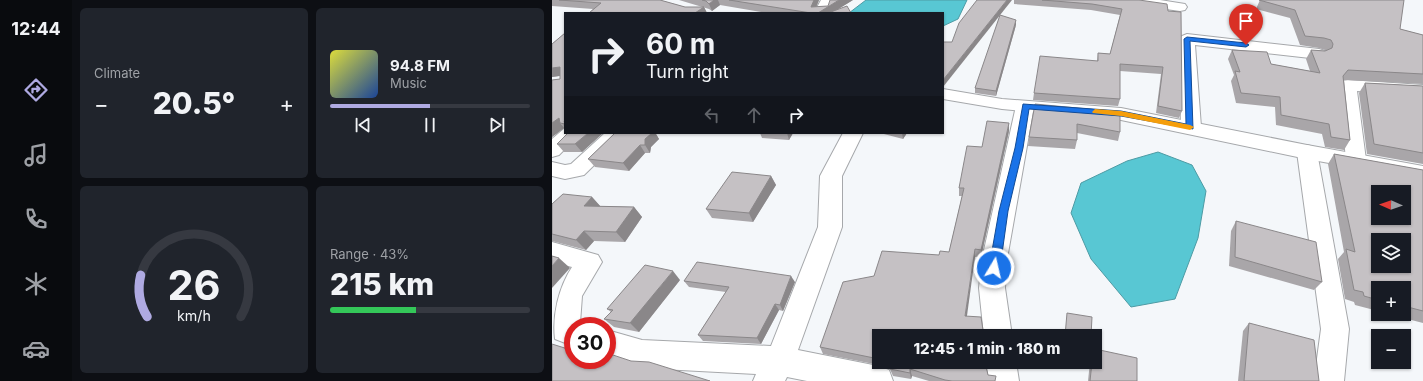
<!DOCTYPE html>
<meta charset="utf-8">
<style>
:root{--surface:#171b24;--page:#20242c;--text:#f1f3f6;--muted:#9ea1a6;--line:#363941;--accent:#afaae2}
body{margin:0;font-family:Inter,sans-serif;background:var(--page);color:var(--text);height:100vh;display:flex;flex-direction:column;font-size:15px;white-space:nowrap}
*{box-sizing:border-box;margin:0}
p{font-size:13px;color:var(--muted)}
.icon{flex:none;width:22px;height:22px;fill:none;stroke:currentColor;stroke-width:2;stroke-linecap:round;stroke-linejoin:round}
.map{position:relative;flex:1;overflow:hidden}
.panel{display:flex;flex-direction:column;gap:8px;padding:8px;background:#0d0f14;width:480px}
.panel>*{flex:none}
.guide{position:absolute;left:12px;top:12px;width:380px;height:122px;border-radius:0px;box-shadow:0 1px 3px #0004;background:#171b24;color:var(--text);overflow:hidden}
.needle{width:26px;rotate:272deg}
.tools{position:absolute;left:819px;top:185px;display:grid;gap:8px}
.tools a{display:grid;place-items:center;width:40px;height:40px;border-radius:0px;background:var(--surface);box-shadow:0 1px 3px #0004;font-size:20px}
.speed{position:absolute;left:12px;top:317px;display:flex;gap:8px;font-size:20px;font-weight:700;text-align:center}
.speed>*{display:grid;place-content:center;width:52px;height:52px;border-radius:50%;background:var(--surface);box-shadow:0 1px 3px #0004;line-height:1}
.speed .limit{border:6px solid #d22;background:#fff;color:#111}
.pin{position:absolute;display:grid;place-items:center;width:34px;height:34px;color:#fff;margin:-41px -17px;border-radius:50% 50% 50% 0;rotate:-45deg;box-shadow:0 0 4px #0007}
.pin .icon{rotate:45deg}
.me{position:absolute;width:44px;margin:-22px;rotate:9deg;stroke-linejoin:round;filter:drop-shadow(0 0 3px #0008)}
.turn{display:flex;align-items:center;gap:14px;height:84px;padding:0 16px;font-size:18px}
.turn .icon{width:52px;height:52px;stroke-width:2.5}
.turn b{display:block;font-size:28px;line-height:34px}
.lanes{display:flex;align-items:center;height:38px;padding:0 16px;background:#0003;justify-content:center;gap:20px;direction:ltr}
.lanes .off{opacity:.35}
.big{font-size:30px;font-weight:800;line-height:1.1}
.panel .widget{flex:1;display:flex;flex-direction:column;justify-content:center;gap:6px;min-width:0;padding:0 14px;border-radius:6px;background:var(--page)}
.panel .dial{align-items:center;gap:0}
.dial svg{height:104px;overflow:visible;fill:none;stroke:var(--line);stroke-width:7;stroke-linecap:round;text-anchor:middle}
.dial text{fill:var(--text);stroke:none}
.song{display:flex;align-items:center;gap:12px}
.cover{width:48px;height:48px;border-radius:6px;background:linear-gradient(135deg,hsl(60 70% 55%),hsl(220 70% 35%))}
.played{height:4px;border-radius:2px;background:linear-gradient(90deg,var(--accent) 50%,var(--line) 50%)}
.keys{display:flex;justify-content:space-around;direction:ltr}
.heat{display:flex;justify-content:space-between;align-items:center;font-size:22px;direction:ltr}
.charge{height:6px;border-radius:3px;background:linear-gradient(90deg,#34c759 43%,var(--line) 0)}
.panel .tiles{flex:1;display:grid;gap:8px;grid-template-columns:repeat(2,1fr)}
.trip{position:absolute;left:320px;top:329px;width:230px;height:40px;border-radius:0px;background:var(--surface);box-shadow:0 1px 3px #0004;font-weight:800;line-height:40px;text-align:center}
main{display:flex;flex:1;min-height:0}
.tabs{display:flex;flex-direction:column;width:72px;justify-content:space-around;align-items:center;background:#090b0e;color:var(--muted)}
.tabs .icon{width:28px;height:28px}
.tabs .current{color:var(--accent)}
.tabs b{font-size:18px;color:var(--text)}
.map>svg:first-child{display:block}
</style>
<main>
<nav class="tabs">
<b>12:44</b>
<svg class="icon current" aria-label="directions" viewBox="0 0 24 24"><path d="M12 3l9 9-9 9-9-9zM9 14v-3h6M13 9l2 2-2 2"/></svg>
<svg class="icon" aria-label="music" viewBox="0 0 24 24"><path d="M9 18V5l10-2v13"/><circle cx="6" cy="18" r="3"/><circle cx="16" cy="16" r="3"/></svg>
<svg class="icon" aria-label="phone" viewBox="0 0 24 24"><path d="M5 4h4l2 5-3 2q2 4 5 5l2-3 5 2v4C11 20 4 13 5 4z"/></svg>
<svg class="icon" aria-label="climate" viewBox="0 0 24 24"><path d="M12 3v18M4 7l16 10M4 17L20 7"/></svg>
<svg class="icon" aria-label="car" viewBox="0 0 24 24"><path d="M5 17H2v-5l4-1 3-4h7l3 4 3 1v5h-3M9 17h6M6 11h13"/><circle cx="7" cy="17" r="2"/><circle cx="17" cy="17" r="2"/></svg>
</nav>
<section class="panel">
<div class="tiles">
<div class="widget"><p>Climate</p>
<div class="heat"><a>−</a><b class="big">20.5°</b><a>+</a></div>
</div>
<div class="widget">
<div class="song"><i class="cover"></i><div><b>94.8 FM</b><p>Music</p></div></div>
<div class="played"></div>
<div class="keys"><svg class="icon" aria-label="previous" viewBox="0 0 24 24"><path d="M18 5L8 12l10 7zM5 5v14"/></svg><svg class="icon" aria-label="pause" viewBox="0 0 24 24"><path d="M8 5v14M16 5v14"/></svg><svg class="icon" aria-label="next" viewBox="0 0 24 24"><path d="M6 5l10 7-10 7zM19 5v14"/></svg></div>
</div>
<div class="widget dial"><svg viewBox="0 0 100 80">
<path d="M14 69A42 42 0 1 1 86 69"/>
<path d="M14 69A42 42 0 0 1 9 37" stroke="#afaae2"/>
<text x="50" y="56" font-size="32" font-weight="700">26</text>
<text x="50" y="72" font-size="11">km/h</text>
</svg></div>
<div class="widget"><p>Range · 43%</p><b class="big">215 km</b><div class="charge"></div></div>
</div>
</section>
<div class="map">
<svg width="871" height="381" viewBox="0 0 871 381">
<rect width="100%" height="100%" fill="#f4f7fa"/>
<g fill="#58c7d3" stroke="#4d9ba4">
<path d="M 314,0 L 415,0 L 406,19 L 391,26 L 391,13 L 297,13 Z"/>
<path d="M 606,152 L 640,165 L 654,191 L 646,238 L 623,299 L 579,307 L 539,259 L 519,213 L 529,183 L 575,161 Z"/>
</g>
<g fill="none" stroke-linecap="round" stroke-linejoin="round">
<g stroke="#a6a8ab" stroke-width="2">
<g id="minor">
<path d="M 572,0 L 608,0 L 633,4 L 635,7 L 633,10 L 628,11 L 579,4 L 574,3 Z"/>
<path d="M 635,34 L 767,49 L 773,51 L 775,54 L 773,57 L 767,59 L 643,45 L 649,127 L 646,131 L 639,133 L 632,131 L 629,127 L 627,39 L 630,36 Z"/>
<path d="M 796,80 L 871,85 L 871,95 L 805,91 L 814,160 L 811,165 L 804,167 L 797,165 L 794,160 L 787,85 L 790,81 Z"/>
<path d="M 473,101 L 479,102 L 482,106 L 455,259 L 453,288 L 460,336 L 432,336 L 427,288 L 430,259 L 464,106 L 467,102 Z"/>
<path d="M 13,128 L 13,133 L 29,133 L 7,155 L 0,157 L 0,139 Z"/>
<path d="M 53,133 L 75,133 L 32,175 L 13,179 L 0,176 L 0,162 L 13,165 L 19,164 Z"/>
<path d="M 291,133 L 311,133 L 290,176 L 290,227 L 246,350 L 326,366 L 337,370 L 341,381 L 255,381 L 235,377 L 233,381 L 201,381 L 204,374 L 90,368 L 55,356 L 55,330 L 90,340 L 219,346 L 266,227 L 268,176 Z"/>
<path d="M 755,145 L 762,147 L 765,152 L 797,329 L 792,381 L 762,381 L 769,329 L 745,152 L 748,147 Z"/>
<path d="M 0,242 L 46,255 L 50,262 L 30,296 L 28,323 L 32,326 L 21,326 L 21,346 L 3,339 C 0,315 7,287 20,267 L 0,262 Z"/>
<path d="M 434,362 L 464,362 L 467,381 L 437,381 Z"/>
</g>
</g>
<g stroke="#a6a8ab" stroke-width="2">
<g id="tertiary">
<path d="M 269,0 L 283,0 L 276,13 L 262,13 Z"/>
<path d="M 391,89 L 450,99 L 569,108 L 755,145 L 871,166 L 871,180 L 755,159 L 569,120 L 450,109 L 391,99 Z"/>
</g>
</g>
<use href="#minor" fill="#fff" fill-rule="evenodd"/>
<use href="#tertiary" fill="#fff" fill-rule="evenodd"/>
</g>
<g fill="#a9a6a9">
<path d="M 0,0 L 108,0 L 133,7 L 152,7 L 155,13 L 37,13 L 41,9 L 0,6 Z"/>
<path d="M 127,0 L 267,0 L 264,7 L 276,6 L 301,0 L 286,9 L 299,13 L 215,13 L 168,5 L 160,11 L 157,9 Z"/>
<path d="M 462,0 L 587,0 L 630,111 L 627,118 L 604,113 L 609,74 L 568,71 L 568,99 L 566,106 L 481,100 L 482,93 L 545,61 L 546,53 L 558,54 L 568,15 L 539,10 L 462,4 Z"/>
<path d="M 708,0 L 848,29 L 871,35 L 871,84 L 792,80 L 798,140 L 792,150 L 773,147 L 770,134 L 724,125 L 723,107 L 684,103 L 679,81 L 682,75 L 676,59 L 680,50 L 719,64 L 758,71 L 754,59 L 759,50 L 773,51 L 774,50 L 773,50 L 767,48 L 748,45 L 738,18 L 704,9 Z"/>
<path d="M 464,25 L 444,96 L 423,93 L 423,88 Z"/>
<path d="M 13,33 L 13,130 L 12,128 L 0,137 L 0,80 L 8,79 L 8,76 L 0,77 L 0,44 Z"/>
<path d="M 813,83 L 871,86 L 871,164 L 815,154 L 807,93 Z"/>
<path d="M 483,104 L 568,132 L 566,141 L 525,133 L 525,140 L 523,149 L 476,146 L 477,137 Z"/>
<path d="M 457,131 L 429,257 L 423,257 L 327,336 L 327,362 L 433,362 L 436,375 L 443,381 L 377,381 L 360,376 L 359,379 L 341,376 L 338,369 L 327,365 L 271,354 L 268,347 L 322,276 L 397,252 L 410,196 L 407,196 L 407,188 L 430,147 Z"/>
<path d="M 51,133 L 30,152 L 12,152 L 5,144 Z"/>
<path d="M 63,133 L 105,133 L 104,134 L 107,139 L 99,147 L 98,153 L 93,153 L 77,171 L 43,167 L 36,159 Z"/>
<path d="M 208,133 L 241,133 L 237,140 L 210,138 Z"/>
<path d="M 328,133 L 355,133 L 351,139 Z"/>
<path d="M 782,154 L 871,170 L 871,323 L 836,314 L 852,314 L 852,288 L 826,288 L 826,311 L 803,305 L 802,302 L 793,299 L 786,259 L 792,252 L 776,164 Z"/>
<path d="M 219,176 L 224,185 L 201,222 L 160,218 L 154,209 Z"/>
<path d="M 40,197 L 48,206 L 82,207 L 90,217 L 73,242 L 42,241 L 34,250 L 0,241 L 0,204 Z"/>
<path d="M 684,221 L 770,282 L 762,290 L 677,266 L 679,231 Z"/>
<path d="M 128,280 L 87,332 L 62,327 L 52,319 L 59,312 L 55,309 Z"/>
<path d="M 132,281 L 243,282 L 231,311 L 227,310 L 209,344 L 151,341 L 146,335 L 174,292 L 137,287 Z"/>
<path d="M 697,323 L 767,381 L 686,381 L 691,331 Z"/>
<path d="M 538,362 L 543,362 L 585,381 L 536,381 Z"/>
</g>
<g fill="#8a8789">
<path d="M 162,0 L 166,0 L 168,5 L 160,11 L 157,4 Z"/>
<path d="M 262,0 L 267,0 L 262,13 L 259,7 Z"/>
<path d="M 287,0 L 301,0 L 280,13 L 266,13 Z"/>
<path d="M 455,0 L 460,0 L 391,87 L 391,80 Z"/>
<path d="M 152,7 L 155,13 L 143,13 Z"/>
<path d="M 464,20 L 464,25 L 444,96 L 444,91 Z"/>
<path d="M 8,67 L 13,75 L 0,77 L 0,68 Z"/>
<path d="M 7,118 L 8,123 L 12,128 L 0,137 L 0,123 Z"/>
<path d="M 457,123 L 457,131 L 429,257 L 429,250 Z"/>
<path d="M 36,133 L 51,133 L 30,152 L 23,144 Z"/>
<path d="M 98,133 L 105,133 L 104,134 L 107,139 L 99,147 L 98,153 L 93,145 L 93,139 Z"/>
<path d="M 235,133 L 241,133 L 237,140 Z"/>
<path d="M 350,133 L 355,133 L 351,139 Z"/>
<path d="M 88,145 L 93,153 L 77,171 L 71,163 Z"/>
<path d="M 219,176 L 224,185 L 201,222 L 197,213 Z"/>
<path d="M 40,197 L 49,207 L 32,206 Z"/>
<path d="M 82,207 L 90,217 L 73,242 L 64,232 Z"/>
<path d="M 32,231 L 42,241 L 34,250 L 24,240 Z"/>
<path d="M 423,249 L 423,257 L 414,323 L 413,316 Z"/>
<path d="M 7,258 L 18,268 L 0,288 L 0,266 Z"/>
<path d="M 121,271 L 128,280 L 87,332 L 78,323 Z"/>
<path d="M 239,276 L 243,282 L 231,311 L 228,305 Z"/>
<path d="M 223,304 L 227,310 L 209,344 L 205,338 Z"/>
<path d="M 358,369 L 360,376 L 359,379 L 358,373 Z"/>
</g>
<g fill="#c5c1c4" stroke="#8a8789" fill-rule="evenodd">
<path d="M 7,0 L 108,0 L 133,7 L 152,7 L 143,13 L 37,13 L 49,3 Z"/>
<path d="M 150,0 L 162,0 L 157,4 L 154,1 Z"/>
<path d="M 177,0 L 262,0 L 259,7 L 276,6 L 278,0 L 287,0 L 266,13 L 259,13 Z"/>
<path d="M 425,0 L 455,0 L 391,80 L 391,42 L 400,42 L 407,23 Z"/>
<path d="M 490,0 L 587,0 L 615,4 L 616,11 L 629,12 L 630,111 L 606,106 L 611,67 L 568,64 L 568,99 L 482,93 L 488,56 L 546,61 L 546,53 L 558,54 L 570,9 L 540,4 Z"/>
<path d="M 707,0 L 852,0 L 848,29 L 871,35 L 871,74 L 796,70 L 791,76 L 798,140 L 779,137 L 777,124 L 729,115 L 728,97 L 689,93 L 683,71 L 688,72 L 680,50 L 715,52 L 719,64 L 768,73 L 759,50 L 773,51 L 780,48 L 781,44 L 779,40 L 772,38 L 753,36 L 743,10 Z"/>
<path d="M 295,6 L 299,13 L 276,13 Z"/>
<path d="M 448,15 L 464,20 L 444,91 L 423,88 Z"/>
<path d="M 13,33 L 13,120 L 12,122 L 13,122 L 13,124 L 8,123 L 7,118 L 0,123 L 0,80 L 8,79 L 8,67 L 0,68 L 0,44 Z"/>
<path d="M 813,83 L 871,86 L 871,153 L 822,144 Z"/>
<path d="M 483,104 L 568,112 L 568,132 L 525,124 L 525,140 L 477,137 Z"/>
<path d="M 435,121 L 457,123 L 429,250 L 423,249 L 413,316 L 429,317 L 431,330 L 441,330 L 442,336 L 327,336 L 327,359 L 268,347 L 291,282 L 322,276 L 330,251 L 387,255 L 388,251 L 397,252 L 412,188 L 407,188 L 415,146 L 430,147 Z"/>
<path d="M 16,133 L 36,133 L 23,144 L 5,144 Z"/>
<path d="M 63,133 L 100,133 L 93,139 L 93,145 L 88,145 L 71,163 L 36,159 Z"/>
<path d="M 782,154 L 871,170 L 871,311 L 852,306 L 852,288 L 826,288 L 826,300 L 812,296 L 811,292 L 802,290 L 794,249 L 803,252 ZM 826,192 L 852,192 L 852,218 L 826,218 ZM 826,240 L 852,240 L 852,266 L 826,266 Z"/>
<path d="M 180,172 L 219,176 L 197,213 L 154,209 Z"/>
<path d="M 11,194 L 40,197 L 32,206 L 82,207 L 64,232 L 32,231 L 24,240 L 0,234 L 0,204 Z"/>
<path d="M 684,221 L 764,242 L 770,282 L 683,257 Z"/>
<path d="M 0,256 L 7,258 L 0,266 Z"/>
<path d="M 145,262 L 239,276 L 228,305 L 223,304 L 205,338 L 146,335 L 177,287 L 132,281 Z"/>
<path d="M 93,265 L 121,271 L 78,323 L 52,319 L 61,310 L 55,309 Z"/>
<path d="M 515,313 L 540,317 L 539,336 L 513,336 Z"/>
<path d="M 697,323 L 762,340 L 767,381 L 692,381 Z"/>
<path d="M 0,344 L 19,350 L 21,348 L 21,360 L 55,360 L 55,353 L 79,361 L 97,362 L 158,381 L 0,381 Z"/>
<path d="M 543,349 L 585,358 L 585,381 L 538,381 L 540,362 L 543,362 Z"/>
<path d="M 335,362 L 433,362 L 436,375 L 444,376 L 443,381 L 400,381 L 393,380 L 358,369 L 358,373 L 338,369 Z"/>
</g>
<path fill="#1a73e8" stroke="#114b97" d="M 635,37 L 694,43 L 697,45 L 694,47 L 638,41 L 641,129 L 569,116 L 477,109 L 471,148 L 456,211 L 448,268 L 442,273 L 439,271 L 437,268 L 447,211 L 463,148 L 471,104 L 569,111 L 634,124 L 632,39 Z"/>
<path fill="#f59e0b" d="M 543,109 L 569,111 L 638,125 L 642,127 L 638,130 L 569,116 L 541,113 L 540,112 Z"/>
</svg>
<div class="tools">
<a><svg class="needle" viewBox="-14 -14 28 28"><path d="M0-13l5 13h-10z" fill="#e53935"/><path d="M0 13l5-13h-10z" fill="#9ea1a6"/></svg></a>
<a><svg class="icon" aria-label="layers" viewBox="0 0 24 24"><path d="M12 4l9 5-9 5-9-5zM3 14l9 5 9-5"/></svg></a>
<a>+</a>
<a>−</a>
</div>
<div class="speed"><div class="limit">30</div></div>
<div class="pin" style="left:694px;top:45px;background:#d93025"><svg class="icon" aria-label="arrive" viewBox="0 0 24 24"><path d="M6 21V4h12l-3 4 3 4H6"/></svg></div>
<svg class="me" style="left:442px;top:268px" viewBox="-20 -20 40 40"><circle r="17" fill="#1a73e8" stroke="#fff" stroke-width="3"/><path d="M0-11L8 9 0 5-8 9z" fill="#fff"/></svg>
<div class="trip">12:45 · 1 min · 180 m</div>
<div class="guide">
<div class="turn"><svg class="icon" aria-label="right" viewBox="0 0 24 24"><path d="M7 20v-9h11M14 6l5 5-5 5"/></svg><div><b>60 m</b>Turn right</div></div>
<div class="lanes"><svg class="icon off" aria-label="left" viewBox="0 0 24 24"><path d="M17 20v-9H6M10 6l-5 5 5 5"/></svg><svg class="icon off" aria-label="ahead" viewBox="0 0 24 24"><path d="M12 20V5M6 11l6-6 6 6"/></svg><svg class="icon" aria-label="right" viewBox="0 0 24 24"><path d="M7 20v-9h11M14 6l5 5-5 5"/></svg></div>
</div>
</div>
</main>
